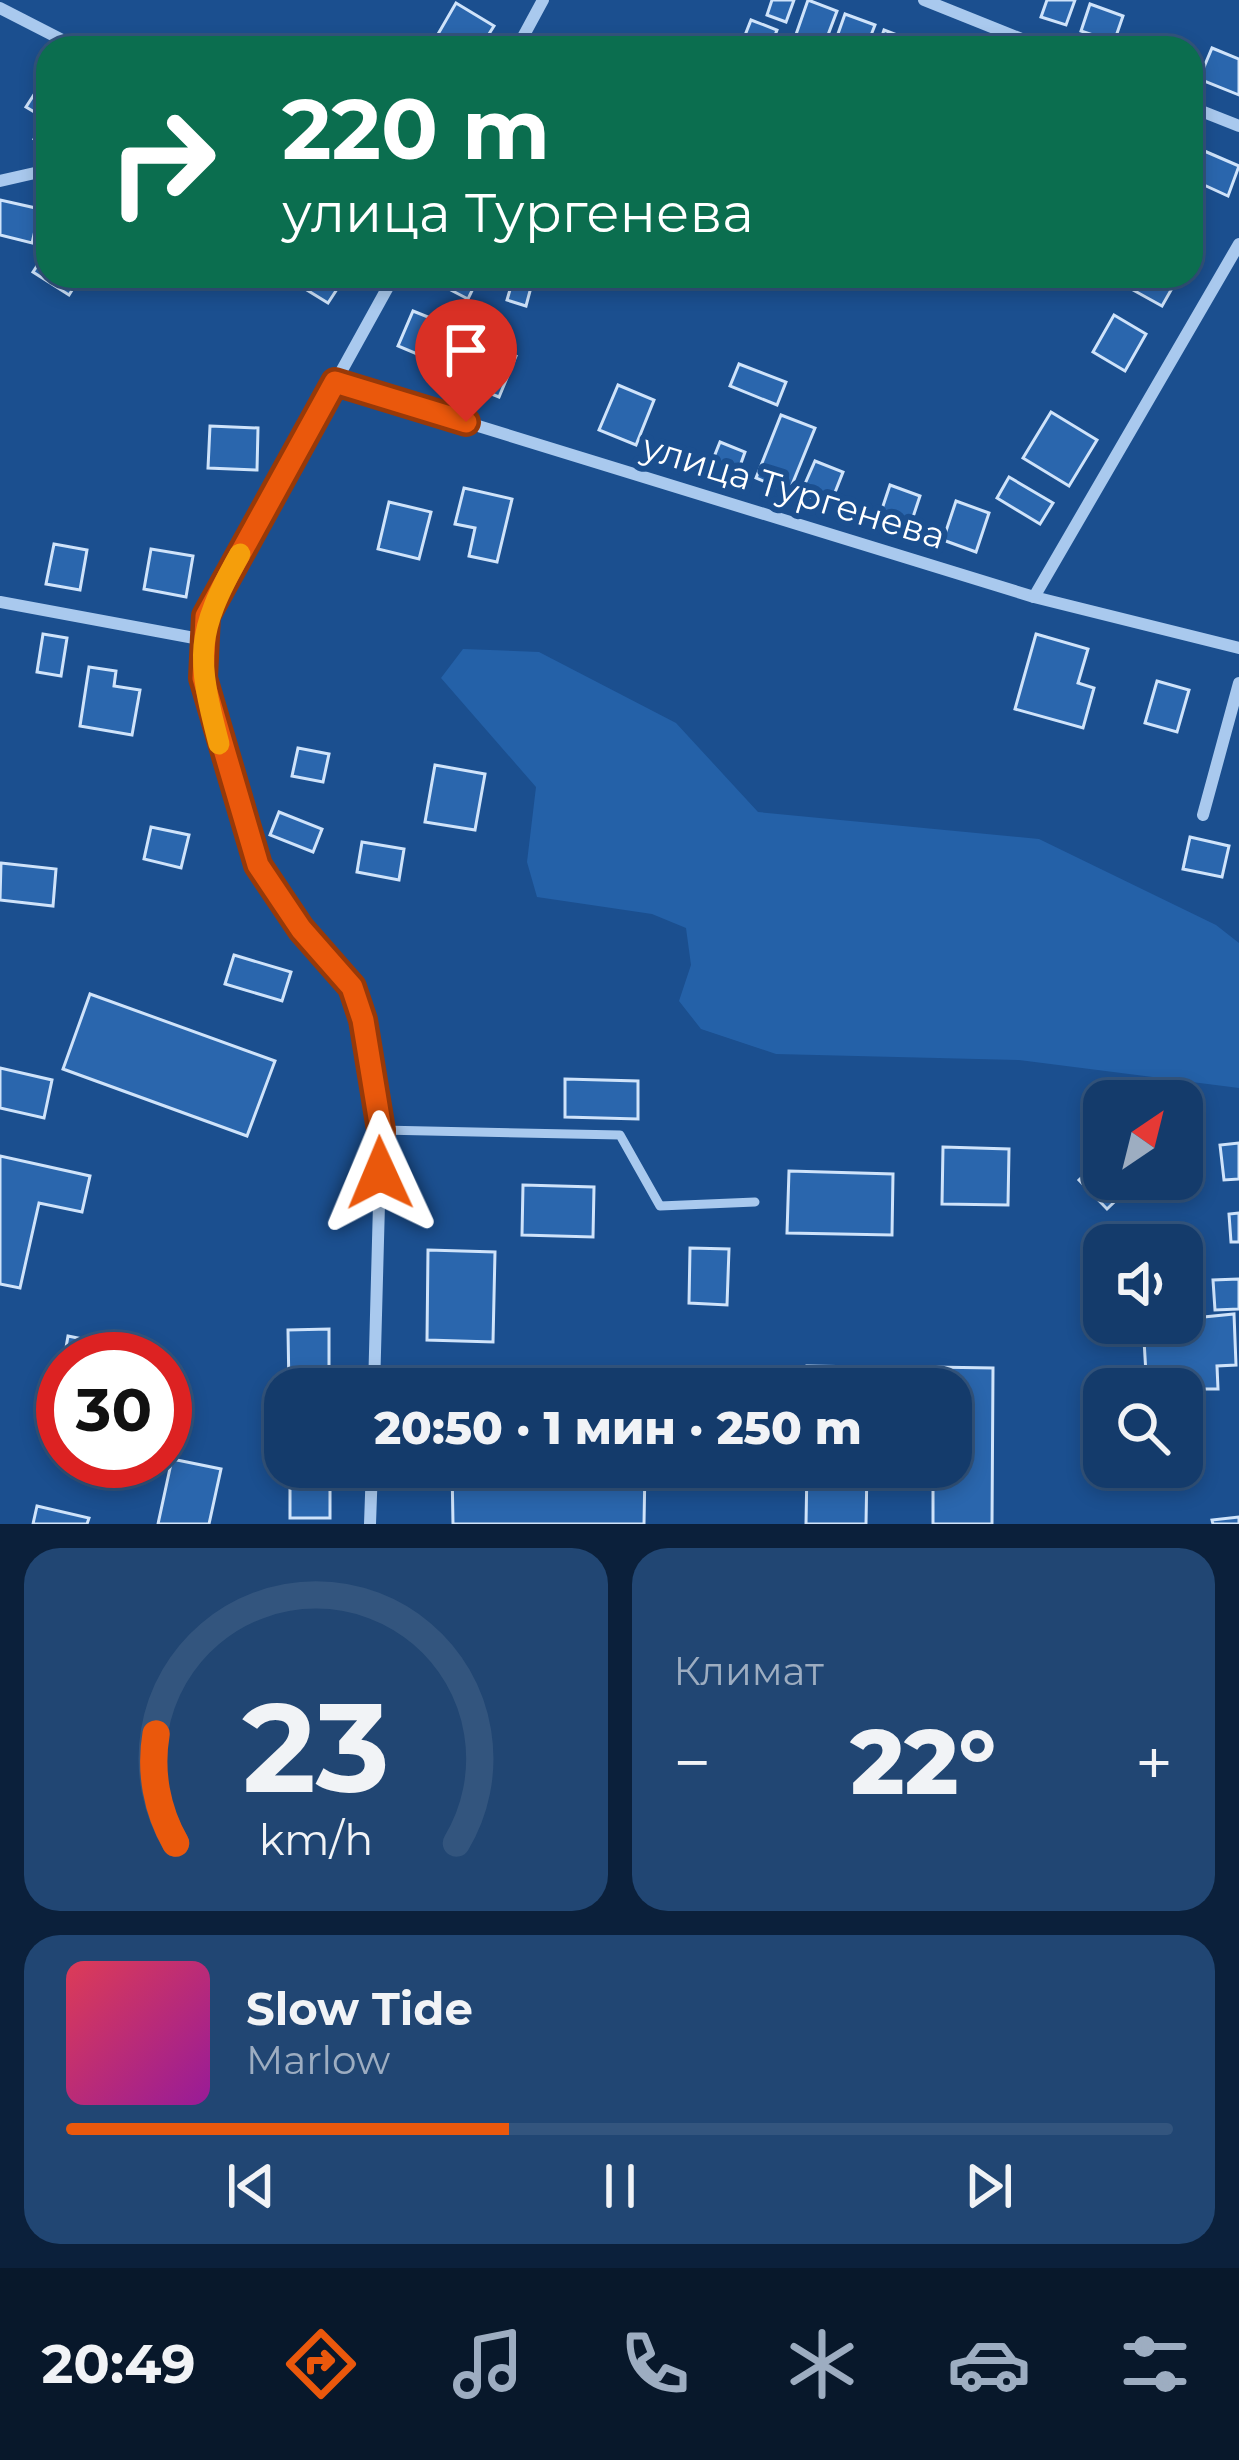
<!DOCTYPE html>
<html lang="ru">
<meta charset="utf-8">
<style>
:root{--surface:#143b6b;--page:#214673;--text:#f1f3f6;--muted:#9dadc1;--line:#33557e;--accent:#ea580c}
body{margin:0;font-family:Montserrat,sans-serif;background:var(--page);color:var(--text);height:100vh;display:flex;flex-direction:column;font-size:45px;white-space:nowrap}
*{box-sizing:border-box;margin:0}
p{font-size:39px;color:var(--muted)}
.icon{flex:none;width:66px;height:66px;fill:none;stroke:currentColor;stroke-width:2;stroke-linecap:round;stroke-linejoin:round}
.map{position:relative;height:1524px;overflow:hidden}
.details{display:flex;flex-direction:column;gap:24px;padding:24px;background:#0b203b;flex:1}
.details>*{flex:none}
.banner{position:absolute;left:36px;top:36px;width:1167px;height:252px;border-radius:36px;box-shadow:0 6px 18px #0003,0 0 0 3px var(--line);background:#0b6e4f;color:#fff;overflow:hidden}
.needle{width:78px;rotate:35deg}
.controls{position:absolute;left:1083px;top:1080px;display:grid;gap:24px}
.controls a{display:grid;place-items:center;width:120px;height:120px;border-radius:24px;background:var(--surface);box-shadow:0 6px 18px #0003,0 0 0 3px var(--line);font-size:60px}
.speed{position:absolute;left:36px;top:1332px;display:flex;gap:24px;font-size:60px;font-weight:700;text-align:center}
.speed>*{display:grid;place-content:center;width:156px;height:156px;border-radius:50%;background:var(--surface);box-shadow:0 6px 18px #0003,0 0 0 3px var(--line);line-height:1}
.speed .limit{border:18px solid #d22;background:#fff;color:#111}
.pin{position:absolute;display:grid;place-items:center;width:102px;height:102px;color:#fff;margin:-123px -51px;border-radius:50% 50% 50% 0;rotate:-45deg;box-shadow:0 0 12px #0007}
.pin .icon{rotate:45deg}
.me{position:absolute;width:132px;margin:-66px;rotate:359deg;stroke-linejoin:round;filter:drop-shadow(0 0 9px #0008)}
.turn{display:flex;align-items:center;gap:42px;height:252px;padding:0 48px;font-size:54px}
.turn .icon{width:156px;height:156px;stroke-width:2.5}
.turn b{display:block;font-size:84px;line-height:102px}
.big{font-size:90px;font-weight:800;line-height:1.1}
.details .card{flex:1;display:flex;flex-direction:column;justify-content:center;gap:18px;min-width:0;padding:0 42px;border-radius:36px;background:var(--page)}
.details .dial{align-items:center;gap:0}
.dial svg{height:312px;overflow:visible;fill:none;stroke:var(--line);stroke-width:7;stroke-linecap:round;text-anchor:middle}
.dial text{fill:var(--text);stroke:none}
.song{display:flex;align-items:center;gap:36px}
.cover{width:144px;height:144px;border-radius:18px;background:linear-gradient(135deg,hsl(350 70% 55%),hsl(300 70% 35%))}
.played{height:12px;border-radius:6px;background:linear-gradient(90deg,var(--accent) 40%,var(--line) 40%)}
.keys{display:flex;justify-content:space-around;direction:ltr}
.heat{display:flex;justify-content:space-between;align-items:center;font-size:66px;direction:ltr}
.details .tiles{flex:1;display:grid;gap:24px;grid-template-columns:1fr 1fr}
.card:last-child{grid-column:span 2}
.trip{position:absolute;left:264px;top:1368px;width:708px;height:120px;border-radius:36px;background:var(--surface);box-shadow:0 6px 18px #0003,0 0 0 3px var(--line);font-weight:800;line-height:120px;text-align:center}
.menu{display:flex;height:192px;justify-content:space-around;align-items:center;background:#08182b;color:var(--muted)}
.menu .icon{width:84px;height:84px}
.menu .on{color:var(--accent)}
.menu b{font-size:54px;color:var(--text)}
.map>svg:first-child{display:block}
</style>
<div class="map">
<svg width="1239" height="1524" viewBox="0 0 1239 1524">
<rect width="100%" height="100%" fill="#1b4f8f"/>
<path fill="#2461a8" d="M 463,649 L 539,652 L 676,723 L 758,812 L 1039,839 L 1216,925 L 1239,943 L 1239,1088 L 1019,1060 L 776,1054 L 701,1029 L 679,1001 L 691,965 L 686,928 L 652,914 L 537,897 L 527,862 L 536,787 L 441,678 Z"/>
<g fill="#2a66ad" stroke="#cfe3fa" stroke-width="3">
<path d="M 772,0 L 794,0 L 786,22 L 767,15 Z"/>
<path d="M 808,0 L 837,11 L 823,48 L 793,43 Z"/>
<path d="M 1047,0 L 1075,0 L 1066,25 L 1041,17 Z"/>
<path d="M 456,3 L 494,26 L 480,48 L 445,48 L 434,41 Z"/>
<path d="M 1090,4 L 1123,16 L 1114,42 L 1081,31 Z"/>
<path d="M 845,14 L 875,25 L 866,48 L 833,48 Z"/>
<path d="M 751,20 L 777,30 L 770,48 L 740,48 Z"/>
<path d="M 884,30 L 918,43 L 916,48 L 878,48 Z"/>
<path d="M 1212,48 L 1239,59 L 1239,95 L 1199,79 Z"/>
<path d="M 48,73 L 48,149 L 34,139 L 46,119 L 26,107 Z"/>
<path d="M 1202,150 L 1239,166 L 1228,196 L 1191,179 Z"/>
<path d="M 0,200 L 40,209 L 32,243 L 0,235 Z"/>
<path d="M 48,249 L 48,276 L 81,276 L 69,295 L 33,272 Z"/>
<path d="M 309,276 L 360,276 L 355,283 L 345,277 L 328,303 L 302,287 Z"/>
<path d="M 424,276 L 479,276 L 468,299 Z"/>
<path d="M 514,276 L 534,276 L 526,306 L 507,300 Z"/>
<path d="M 1129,276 L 1179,276 L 1162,306 L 1124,285 Z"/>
<path d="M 413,311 L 463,331 L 448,367 L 398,346 Z"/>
<path d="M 1114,315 L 1146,334 L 1125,371 L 1093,352 Z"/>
<path d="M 482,343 L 516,356 L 499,397 L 466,384 Z"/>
<path d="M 739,364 L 786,382 L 777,405 L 730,386 Z"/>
<path d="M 618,385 L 654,400 L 636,445 L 599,430 Z"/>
<path d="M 1051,412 L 1097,440 L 1069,486 L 1023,458 Z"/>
<path d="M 781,415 L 815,428 L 789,492 L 756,478 Z"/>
<path d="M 210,426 L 258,428 L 257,470 L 208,468 Z"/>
<path d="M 720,442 L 745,452 L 736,477 L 710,467 Z"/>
<path d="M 815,461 L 843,472 L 830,505 L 801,493 Z"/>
<path d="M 1009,477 L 1053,503 L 1040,524 L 997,498 Z"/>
<path d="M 890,485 L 920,496 L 908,532 L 878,521 Z"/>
<path d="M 464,488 L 512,499 L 497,562 L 469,556 L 475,528 L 455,524 Z"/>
<path d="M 956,501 L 989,513 L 976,552 L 943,540 Z"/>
<path d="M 389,502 L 431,512 L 419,559 L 378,549 Z"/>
<path d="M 54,544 L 87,550 L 80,590 L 46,584 Z"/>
<path d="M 151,549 L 193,556 L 186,597 L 144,589 Z"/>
<path d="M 43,634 L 67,638 L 61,676 L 37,672 Z"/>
<path d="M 1036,634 L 1088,649 L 1078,683 L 1094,688 L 1083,728 L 1015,709 Z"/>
<path d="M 89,667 L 116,671 L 114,686 L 140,690 L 132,735 L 80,726 Z"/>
<path d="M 1157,681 L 1189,690 L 1177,732 L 1145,723 Z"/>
<path d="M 298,748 L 329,754 L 323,782 L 292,776 Z"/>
<path d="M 435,765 L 485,774 L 475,830 L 425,822 Z"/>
<path d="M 279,812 L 322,829 L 313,852 L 270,835 Z"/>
<path d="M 151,827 L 189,835 L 181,868 L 144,859 Z"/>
<path d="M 1190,837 L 1229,846 L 1222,877 L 1183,869 Z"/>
<path d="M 362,842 L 404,849 L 399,880 L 357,872 Z"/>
<path d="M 1,863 L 56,869 L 53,906 L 0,900 Z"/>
<path d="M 234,955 L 291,972 L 282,1001 L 225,984 Z"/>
<path d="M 90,994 L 275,1061 L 247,1136 L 63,1069 Z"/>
<path d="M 0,1068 L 52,1080 L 44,1118 L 0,1108 Z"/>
<path d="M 565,1079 L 638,1081 L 638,1119 L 565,1117 Z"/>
<path d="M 1239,1143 L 1239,1179 L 1224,1180 L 1220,1145 Z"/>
<path d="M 943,1147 L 1009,1149 L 1008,1205 L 942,1204 Z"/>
<path d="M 0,1156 L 90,1176 L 82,1212 L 39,1203 L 20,1288 L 0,1284 Z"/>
<path d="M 1104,1156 L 1104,1179 L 1136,1181 L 1107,1209 L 1079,1180 Z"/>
<path d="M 789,1171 L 893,1174 L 892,1235 L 787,1233 Z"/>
<path d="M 523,1185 L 594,1187 L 593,1237 L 522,1235 Z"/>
<path d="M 1239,1213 L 1239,1242 L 1231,1242 L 1229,1214 Z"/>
<path d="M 690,1248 L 729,1249 L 727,1305 L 689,1303 Z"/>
<path d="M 428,1250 L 495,1252 L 493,1342 L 427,1340 Z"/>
<path d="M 1239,1279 L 1239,1309 L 1215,1310 L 1213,1280 Z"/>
<path d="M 1234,1314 L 1236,1365 L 1217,1366 L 1218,1389 L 1166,1389 L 1165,1373 L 1146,1374 L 1143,1323 Z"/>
<path d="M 329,1329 L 329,1389 L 289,1389 L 288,1330 Z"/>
<path d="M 68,1336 L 117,1346 L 114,1359 L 64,1359 Z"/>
<path d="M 63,1362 L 63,1447 L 46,1444 Z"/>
<path d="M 807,1366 L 865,1367 L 865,1389 L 807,1389 Z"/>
<path d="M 931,1367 L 993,1368 L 992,1524 L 933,1524 L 933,1467 L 951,1467 L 951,1389 L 931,1389 Z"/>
<path d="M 172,1459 L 221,1469 L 209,1524 L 158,1524 Z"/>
<rect x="290" y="1467" width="40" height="51"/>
<path d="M 452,1467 L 645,1467 L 644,1524 L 453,1524 Z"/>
<path d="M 807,1467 L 867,1467 L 866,1524 L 806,1524 Z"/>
<path d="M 37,1506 L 89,1518 L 87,1524 L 33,1524 Z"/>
<path d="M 1239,1517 L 1239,1524 L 1213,1524 L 1212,1520 Z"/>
</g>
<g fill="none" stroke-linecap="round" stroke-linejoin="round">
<path stroke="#a9c9ee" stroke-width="9" d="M 381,1130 L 620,1135 L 660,1206 L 755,1202"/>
<g stroke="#a9c9ee" stroke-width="12">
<path d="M 924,0 L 1044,48"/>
<path d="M 0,8 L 78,48"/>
<path d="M 517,48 L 543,0"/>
<path d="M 1191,107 L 1239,126"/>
<path d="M 0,181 L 48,170"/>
<path d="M 335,382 L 1034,597 L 1239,648"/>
<path d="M 1034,597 L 1239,244"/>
<path d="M 0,602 L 205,640"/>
<path d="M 1203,815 L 1239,683"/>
<path d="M 374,1389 L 381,1130 L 363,1020 L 352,987 L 301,929 L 258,864 L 203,678 L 206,616 L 394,276"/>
<path d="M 370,1524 L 372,1467"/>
</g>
</g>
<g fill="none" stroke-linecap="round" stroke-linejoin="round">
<g stroke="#983908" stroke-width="30">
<path id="route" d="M 380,1173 L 381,1130 L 363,1020 L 352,987 L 301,929 L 258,865 L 203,678 L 206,616 L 335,382 L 466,422"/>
</g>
<use href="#route" stroke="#ea580c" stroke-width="21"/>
<path stroke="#f59e0b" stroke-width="21" d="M 219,744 C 196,656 195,634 240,554"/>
</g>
<g text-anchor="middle" stroke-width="12" stroke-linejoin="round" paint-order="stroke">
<g font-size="36" fill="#fff" stroke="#1b4f8f">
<text transform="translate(794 491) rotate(17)" y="13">улица Тургенева</text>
</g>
</g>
</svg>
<div class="controls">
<a><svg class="needle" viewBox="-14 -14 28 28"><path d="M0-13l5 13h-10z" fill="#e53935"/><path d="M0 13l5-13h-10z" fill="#9dadc1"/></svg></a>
<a><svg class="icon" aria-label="sound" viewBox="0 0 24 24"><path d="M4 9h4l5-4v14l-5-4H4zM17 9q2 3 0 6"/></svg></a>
<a><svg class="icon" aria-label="search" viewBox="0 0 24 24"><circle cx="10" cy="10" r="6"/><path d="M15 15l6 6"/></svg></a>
</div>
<div class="speed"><div class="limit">30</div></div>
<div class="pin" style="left:466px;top:422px;background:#d93025"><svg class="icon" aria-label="arrive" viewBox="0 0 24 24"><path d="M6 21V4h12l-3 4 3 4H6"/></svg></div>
<svg class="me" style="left:380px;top:1173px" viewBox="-20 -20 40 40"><path d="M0-17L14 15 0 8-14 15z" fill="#ea580c" stroke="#fff" stroke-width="4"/></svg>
<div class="trip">20:50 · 1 мин · 250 m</div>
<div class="banner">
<div class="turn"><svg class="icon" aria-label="right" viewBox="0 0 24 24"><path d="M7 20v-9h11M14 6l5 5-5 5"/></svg><div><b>220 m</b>улица Тургенева</div></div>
</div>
</div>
<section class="details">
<div class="tiles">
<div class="card dial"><svg viewBox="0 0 100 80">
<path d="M14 69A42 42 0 1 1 86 69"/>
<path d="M14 69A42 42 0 0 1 9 41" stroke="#ea580c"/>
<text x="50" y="56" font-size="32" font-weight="700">23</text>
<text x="50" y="72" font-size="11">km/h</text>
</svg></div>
<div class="card"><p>Климат</p>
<div class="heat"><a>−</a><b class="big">22°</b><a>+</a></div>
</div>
<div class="card">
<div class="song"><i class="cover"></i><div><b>Slow Tide</b><p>Marlow</p></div></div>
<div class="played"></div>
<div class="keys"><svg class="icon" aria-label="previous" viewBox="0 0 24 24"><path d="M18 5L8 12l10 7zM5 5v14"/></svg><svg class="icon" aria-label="pause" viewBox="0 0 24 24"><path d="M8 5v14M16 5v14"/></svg><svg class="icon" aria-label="next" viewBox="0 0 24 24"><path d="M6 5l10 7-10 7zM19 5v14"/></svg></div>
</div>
</div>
</section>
<nav class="menu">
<b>20:49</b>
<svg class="icon on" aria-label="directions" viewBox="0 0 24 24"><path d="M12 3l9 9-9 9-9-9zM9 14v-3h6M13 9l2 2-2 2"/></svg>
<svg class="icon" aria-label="music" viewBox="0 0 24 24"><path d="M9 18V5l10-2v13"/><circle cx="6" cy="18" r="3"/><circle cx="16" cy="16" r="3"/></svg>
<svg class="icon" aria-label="phone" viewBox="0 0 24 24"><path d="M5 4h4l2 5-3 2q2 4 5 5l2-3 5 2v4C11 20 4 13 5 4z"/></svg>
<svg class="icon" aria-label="climate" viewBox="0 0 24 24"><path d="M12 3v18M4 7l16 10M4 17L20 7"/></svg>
<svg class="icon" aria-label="car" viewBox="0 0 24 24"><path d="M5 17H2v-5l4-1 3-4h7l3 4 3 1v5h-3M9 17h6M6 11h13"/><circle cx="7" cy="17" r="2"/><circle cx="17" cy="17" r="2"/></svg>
<svg class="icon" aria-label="filters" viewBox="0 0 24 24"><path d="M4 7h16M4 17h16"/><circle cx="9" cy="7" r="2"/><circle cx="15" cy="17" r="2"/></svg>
</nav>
